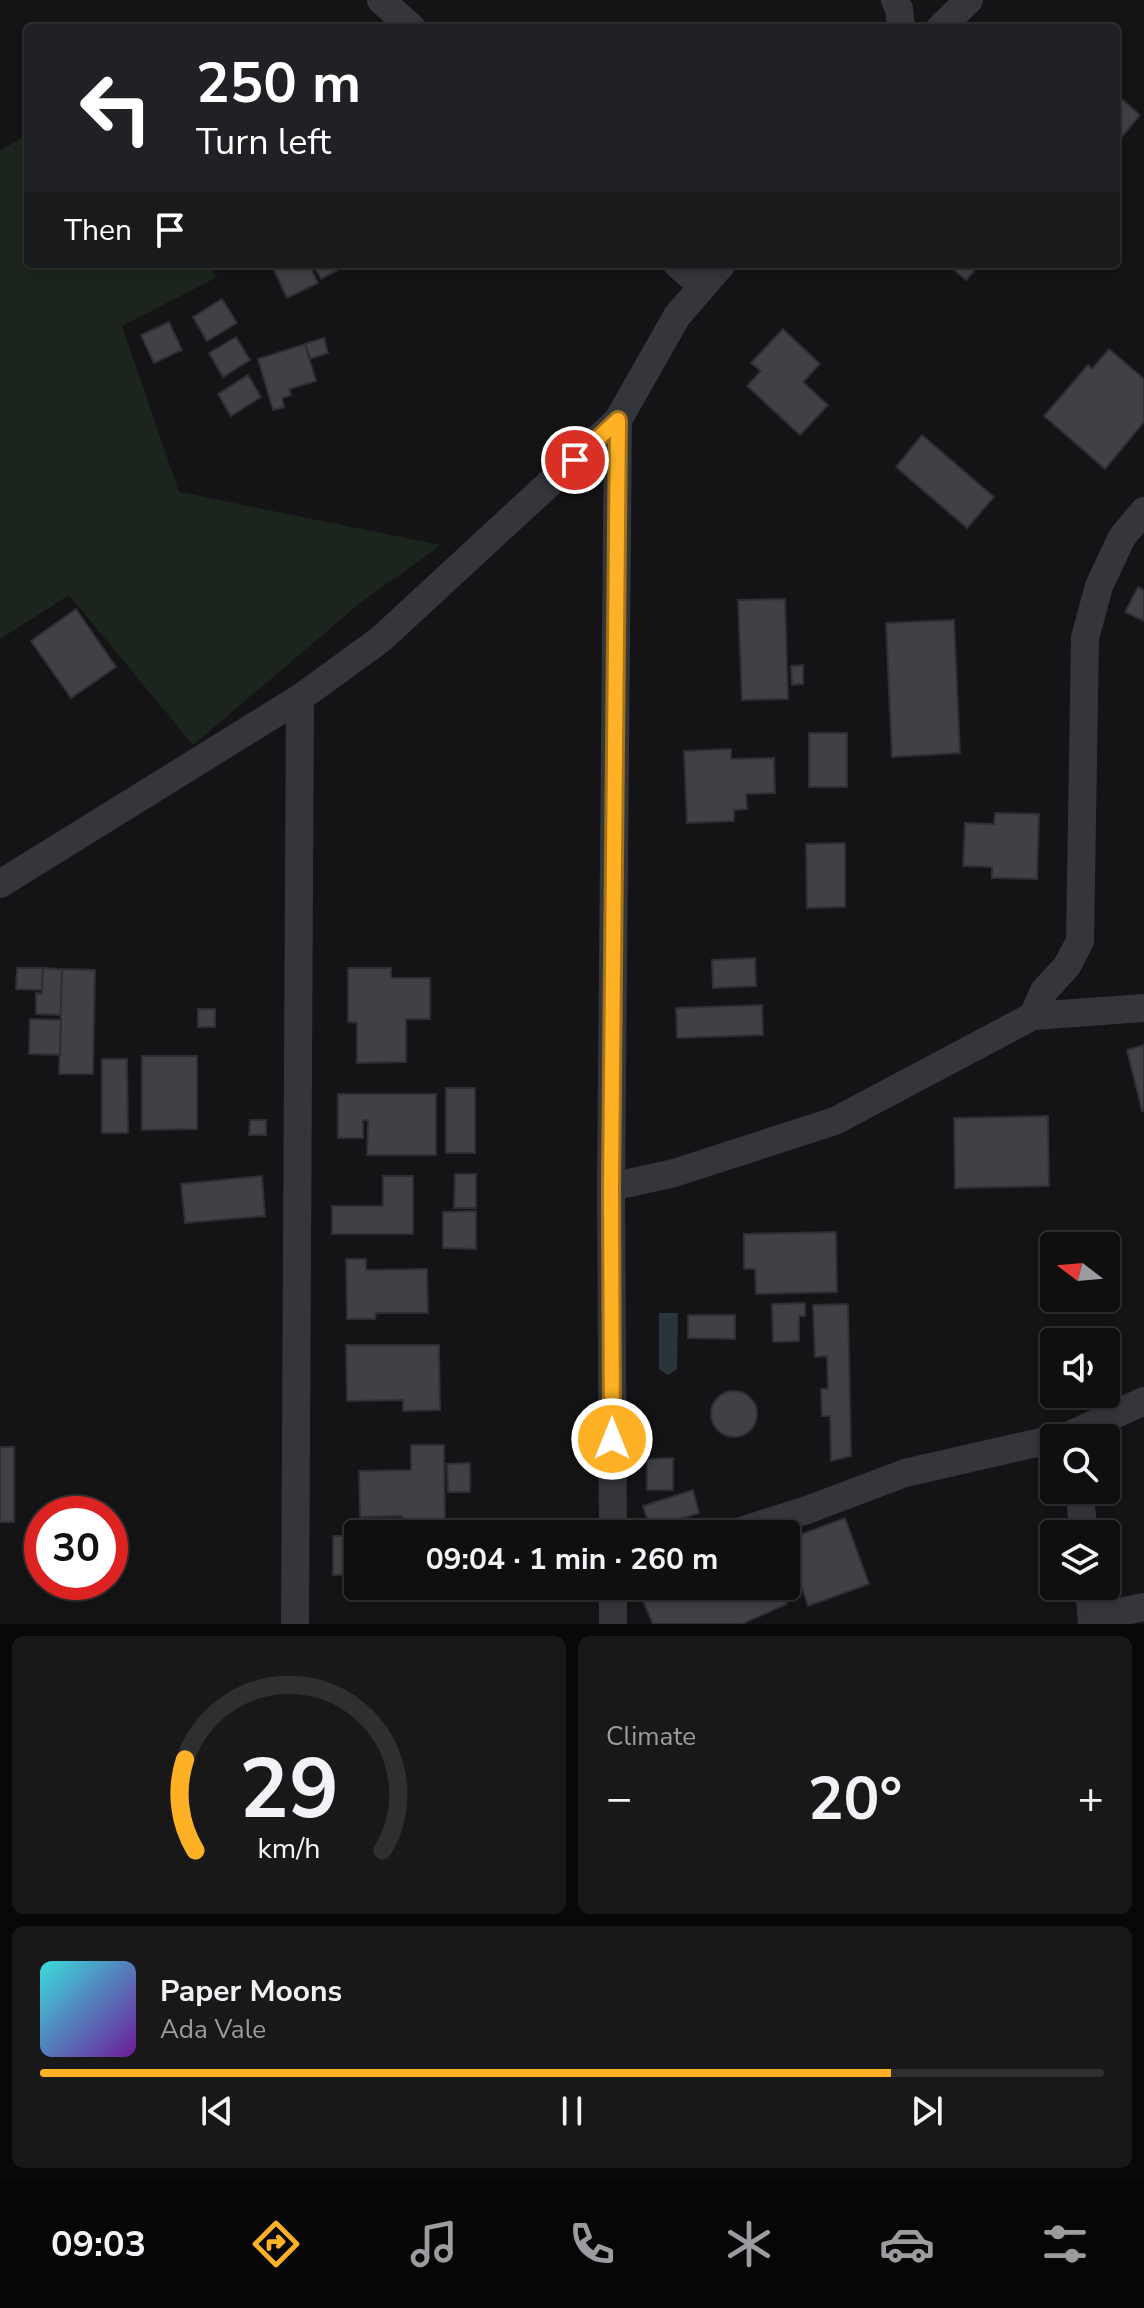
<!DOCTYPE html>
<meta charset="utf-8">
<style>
:root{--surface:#0f0f10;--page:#181819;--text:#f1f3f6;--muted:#9b9c9f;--line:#2f2f30;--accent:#feb125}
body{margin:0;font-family:"Nunito Sans",sans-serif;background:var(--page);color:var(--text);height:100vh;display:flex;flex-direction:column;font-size:30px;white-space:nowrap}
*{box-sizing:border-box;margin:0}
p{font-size:26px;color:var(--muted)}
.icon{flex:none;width:44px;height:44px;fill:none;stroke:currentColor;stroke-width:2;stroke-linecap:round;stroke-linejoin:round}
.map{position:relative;height:1624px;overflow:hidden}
.details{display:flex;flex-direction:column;gap:12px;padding:12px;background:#080809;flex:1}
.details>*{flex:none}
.top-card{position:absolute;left:24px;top:24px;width:1096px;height:244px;border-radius:8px;box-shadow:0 4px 12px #0003,0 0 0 2px var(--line);background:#202124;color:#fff;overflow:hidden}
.needle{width:52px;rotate:286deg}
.tools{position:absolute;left:1040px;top:1232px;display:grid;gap:16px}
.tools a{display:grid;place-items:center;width:80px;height:80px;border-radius:8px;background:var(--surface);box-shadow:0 4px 12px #0003,0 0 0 2px var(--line);font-size:40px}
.speed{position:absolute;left:24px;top:1496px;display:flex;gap:16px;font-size:40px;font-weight:700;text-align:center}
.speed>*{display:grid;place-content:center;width:104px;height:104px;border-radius:50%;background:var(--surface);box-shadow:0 4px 12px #0003,0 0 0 2px var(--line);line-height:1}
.speed .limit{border:12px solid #d22;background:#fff;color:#111}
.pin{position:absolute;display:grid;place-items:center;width:68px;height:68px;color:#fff;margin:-34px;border:4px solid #fff;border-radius:50%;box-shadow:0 2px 8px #0007}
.me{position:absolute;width:88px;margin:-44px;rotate:0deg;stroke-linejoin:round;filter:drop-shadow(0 0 6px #0008)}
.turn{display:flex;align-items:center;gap:28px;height:168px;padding:0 40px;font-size:36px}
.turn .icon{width:104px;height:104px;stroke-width:2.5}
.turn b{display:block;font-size:56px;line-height:68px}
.then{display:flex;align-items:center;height:76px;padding:0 40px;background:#0003;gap:16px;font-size:30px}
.big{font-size:60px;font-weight:700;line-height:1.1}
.details .tile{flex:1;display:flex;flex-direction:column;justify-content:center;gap:12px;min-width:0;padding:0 28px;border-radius:12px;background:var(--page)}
.details .dial{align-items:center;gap:0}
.dial svg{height:208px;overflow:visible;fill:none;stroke:var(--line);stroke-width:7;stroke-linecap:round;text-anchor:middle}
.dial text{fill:var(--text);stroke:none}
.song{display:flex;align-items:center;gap:24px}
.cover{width:96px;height:96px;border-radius:12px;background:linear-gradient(135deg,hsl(180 70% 55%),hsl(280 70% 35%))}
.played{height:8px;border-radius:4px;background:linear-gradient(90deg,var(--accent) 80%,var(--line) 80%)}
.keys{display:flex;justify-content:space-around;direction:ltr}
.heat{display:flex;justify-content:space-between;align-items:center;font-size:44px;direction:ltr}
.details .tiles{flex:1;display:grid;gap:12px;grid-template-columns:1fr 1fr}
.tile:last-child{grid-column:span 2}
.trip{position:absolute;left:344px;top:1520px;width:456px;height:80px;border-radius:8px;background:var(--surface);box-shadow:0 4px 12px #0003,0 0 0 2px var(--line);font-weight:700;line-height:80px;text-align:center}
.dock{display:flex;height:128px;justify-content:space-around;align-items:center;background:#060606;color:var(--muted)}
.dock .icon{width:56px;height:56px}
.dock .on{color:var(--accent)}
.dock b{font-size:36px;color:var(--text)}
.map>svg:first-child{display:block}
</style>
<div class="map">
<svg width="1144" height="1624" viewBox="0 0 1144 1624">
<rect width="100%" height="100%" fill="#141416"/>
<path fill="#1c251d" d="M 28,134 L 28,264 L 209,264 L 217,277 L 122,326 L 179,492 L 441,545 L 360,603 L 193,745 L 69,595 L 0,639 L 0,151 Z"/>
<path fill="#2a343b" d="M 659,1313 L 678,1313 L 677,1369 L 668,1375 L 659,1369 Z"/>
<g fill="#404146" stroke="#2e2e33" stroke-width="2">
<path d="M 1116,94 L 1140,115 L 1116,144 Z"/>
<path d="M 271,264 L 309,264 L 318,283 L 287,298 Z"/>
<path d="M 313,264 L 349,264 L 321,279 Z"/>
<path d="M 947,264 L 980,264 L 966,280 Z"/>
<path d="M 222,299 L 237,323 L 207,341 L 193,317 Z"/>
<path d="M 169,322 L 182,350 L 154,363 L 141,335 Z"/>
<path d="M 783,329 L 820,364 L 803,382 L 828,405 L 800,435 L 747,386 L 761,371 L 751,363 Z"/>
<path d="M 236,337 L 250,360 L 223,377 L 209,353 Z"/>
<path d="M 324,338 L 328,353 L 310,359 L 305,344 Z"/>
<path d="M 305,344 L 316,381 L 289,389 L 291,395 L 282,398 L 284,407 L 273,410 L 258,359 Z"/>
<path d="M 1109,349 L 1144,379 L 1144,422 L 1105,469 L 1044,416 L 1088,365 L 1092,369 Z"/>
<path d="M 248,375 L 261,397 L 231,416 L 218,394 Z"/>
<path d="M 922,435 L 994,497 L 967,528 L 896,467 Z"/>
<path d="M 1138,587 L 1144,590 L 1144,621 L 1125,612 Z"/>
<path d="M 785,599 L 788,699 L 742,700 L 738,600 Z"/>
<path d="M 76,609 L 116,667 L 71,698 L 31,641 Z"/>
<path d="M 954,620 L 960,753 L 892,757 L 886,623 Z"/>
<path d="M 803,665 L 803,684 L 792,685 L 791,666 Z"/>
<rect x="809" y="733" width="38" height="54"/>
<path d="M 731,749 L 731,759 L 774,758 L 775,793 L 746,794 L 747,809 L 734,810 L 734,821 L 687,823 L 684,751 Z"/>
<path d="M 995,813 L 1039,814 L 1037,879 L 992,878 L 992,867 L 963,866 L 965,823 L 994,824 Z"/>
<path d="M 845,843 L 845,907 L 807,908 L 806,844 Z"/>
<path d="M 755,958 L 756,986 L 713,988 L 712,960 Z"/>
<path d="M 17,968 L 43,968 L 42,990 L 16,989 Z"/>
<path d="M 43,968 L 62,969 L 61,1015 L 36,1014 L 36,993 L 42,994 Z"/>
<path d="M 348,968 L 391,968 L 391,978 L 430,978 L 430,1019 L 406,1019 L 406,1062 L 357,1063 L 357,1023 L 348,1022 Z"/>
<path d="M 62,969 L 95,970 L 93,1074 L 59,1074 Z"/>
<path d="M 762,1005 L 763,1035 L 677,1038 L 676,1008 Z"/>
<rect x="198" y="1009" width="17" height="18"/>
<path d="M 30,1019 L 61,1020 L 60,1055 L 29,1054 Z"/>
<path d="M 1144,1045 L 1144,1111 L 1142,1111 L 1127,1050 Z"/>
<path d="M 142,1056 L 197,1056 L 197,1129 L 142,1130 Z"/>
<path d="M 102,1059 L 127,1059 L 128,1133 L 102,1133 Z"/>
<rect x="446" y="1088" width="29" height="65"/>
<path d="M 338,1094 L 436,1094 L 436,1155 L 367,1155 L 368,1120 L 363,1120 L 363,1138 L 338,1138 Z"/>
<path d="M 1048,1116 L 1049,1186 L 955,1188 L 954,1118 Z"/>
<path d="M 250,1120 L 266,1120 L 266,1135 L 249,1135 Z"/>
<path d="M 455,1174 L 476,1174 L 476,1208 L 454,1208 Z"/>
<path d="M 262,1176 L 265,1216 L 185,1223 L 181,1184 Z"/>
<path d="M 383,1176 L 413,1176 L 413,1234 L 332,1234 L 332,1206 L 383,1206 Z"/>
<path d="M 476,1211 L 476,1249 L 443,1248 L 443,1212 Z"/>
<path d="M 836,1232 L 837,1292 L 756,1294 L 755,1269 L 744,1269 L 744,1234 Z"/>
<path d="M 346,1259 L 366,1259 L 366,1270 L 427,1269 L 428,1313 L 376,1313 L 375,1319 L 347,1319 Z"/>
<path d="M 805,1303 L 805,1316 L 799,1316 L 799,1341 L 773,1342 L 772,1304 Z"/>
<path d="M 848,1304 L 851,1456 L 831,1461 L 830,1416 L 822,1416 L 821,1389 L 828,1389 L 827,1356 L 815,1357 L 813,1305 Z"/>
<path d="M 688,1315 L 735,1315 L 735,1339 L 688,1338 Z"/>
<path d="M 346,1345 L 439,1345 L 440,1410 L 403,1411 L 403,1400 L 347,1401 Z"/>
<circle cx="734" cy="1414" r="23"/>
<path d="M 411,1445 L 444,1445 L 445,1524 L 402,1525 L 402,1516 L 360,1517 L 359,1471 L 411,1470 Z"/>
<rect x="0" y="1447" width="14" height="75"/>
<path d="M 673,1458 L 673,1490 L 647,1490 L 647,1459 Z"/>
<path d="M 470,1463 L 470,1492 L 448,1492 L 447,1464 Z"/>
<path d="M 693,1490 L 699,1513 L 650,1528 L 643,1506 Z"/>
<path d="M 845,1518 L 869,1584 L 808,1606 L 786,1540 Z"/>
<path d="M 333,1536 L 345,1536 L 345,1543 L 358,1542 L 358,1575 L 333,1575 Z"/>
<path d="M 677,1586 L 779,1586 L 787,1604 L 742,1624 L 653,1624 L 643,1601 Z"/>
</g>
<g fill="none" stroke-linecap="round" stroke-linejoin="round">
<g stroke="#35363c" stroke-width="28">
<path d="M 381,0 L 412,28"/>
<path d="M 895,0 L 899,9 L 901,28"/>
<path d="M 940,28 L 969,0"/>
<path d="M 677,264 L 702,286"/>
<path d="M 0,884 L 300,698 L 381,639 L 618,420 L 677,316 L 722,264"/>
<path d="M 1033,1016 L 1144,1008"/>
<path d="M 611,1187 L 674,1173 L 835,1121 L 1033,1016 L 1044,991 L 1067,966 L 1080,941 L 1085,638 L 1099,586 L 1122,537 L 1144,511"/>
<path d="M 1057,1438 L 1070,1435 L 1144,1401"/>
<path d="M 1079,1490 L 1084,1534"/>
<path d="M 613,1534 L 611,1187 L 618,420"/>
<path d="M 731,1534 L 807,1510 L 905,1473 L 1054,1439"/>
<path d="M 1089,1586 L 1092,1624"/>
<path d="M 1093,1618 L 1144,1607"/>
<path d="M 295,1624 L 300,698"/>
<path d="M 613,1624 L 613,1586"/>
</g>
</g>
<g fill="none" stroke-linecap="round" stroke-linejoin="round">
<g stroke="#a57318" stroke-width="20">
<path id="route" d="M 575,460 L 618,420 L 611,1187 L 612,1439"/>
</g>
<use href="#route" stroke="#feb125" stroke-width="14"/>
</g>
</svg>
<div class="tools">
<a><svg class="needle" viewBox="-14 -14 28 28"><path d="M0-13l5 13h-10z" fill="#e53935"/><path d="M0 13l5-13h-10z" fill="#9b9c9f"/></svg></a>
<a><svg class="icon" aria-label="sound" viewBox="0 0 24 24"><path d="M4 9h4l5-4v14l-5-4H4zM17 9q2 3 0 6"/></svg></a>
<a><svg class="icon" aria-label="search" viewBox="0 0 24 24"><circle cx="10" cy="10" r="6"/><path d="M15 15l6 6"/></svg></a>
<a><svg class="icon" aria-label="layers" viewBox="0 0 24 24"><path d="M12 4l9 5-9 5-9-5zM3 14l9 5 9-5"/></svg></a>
</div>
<div class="speed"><div class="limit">30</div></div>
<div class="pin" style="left:575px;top:460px;background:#d93025"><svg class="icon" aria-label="arrive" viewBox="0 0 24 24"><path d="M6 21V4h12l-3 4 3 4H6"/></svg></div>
<svg class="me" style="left:612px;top:1439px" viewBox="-20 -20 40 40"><circle r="17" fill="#feb125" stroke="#fff" stroke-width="3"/><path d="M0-11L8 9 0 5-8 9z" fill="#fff"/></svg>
<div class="trip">09:04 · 1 min · 260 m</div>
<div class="top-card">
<div class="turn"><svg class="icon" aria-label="left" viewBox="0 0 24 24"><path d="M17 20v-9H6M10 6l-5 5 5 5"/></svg><div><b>250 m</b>Turn left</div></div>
<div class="then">Then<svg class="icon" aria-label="arrive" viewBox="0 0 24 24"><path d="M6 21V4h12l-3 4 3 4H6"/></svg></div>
</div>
</div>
<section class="details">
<div class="tiles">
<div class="tile dial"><svg viewBox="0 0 100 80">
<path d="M14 69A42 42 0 1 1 86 69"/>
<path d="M14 69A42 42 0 0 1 10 34" stroke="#feb125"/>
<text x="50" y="56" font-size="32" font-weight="700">29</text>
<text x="50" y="72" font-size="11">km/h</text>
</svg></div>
<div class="tile"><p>Climate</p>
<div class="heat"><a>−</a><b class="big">20°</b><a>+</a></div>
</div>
<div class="tile">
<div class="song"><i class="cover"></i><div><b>Paper Moons</b><p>Ada Vale</p></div></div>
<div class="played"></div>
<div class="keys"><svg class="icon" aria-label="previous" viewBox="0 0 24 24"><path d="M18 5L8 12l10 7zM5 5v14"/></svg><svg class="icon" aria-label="pause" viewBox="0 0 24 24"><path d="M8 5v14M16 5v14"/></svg><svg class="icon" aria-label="next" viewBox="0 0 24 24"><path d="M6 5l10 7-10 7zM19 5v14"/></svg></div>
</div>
</div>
</section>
<nav class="dock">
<b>09:03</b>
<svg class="icon on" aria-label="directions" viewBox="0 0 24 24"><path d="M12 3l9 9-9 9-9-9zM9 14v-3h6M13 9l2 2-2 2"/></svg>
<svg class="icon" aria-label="music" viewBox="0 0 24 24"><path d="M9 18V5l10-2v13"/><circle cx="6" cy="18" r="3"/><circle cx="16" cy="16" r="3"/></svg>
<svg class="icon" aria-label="phone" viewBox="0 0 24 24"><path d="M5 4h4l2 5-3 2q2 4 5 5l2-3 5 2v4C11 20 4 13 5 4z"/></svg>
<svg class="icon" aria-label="climate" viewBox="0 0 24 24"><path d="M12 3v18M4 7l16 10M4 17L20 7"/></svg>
<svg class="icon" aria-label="car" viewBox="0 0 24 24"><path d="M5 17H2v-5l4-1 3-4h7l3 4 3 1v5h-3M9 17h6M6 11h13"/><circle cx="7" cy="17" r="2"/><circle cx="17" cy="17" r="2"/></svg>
<svg class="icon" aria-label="filters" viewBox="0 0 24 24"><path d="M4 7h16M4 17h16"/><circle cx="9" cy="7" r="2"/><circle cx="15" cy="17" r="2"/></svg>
</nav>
